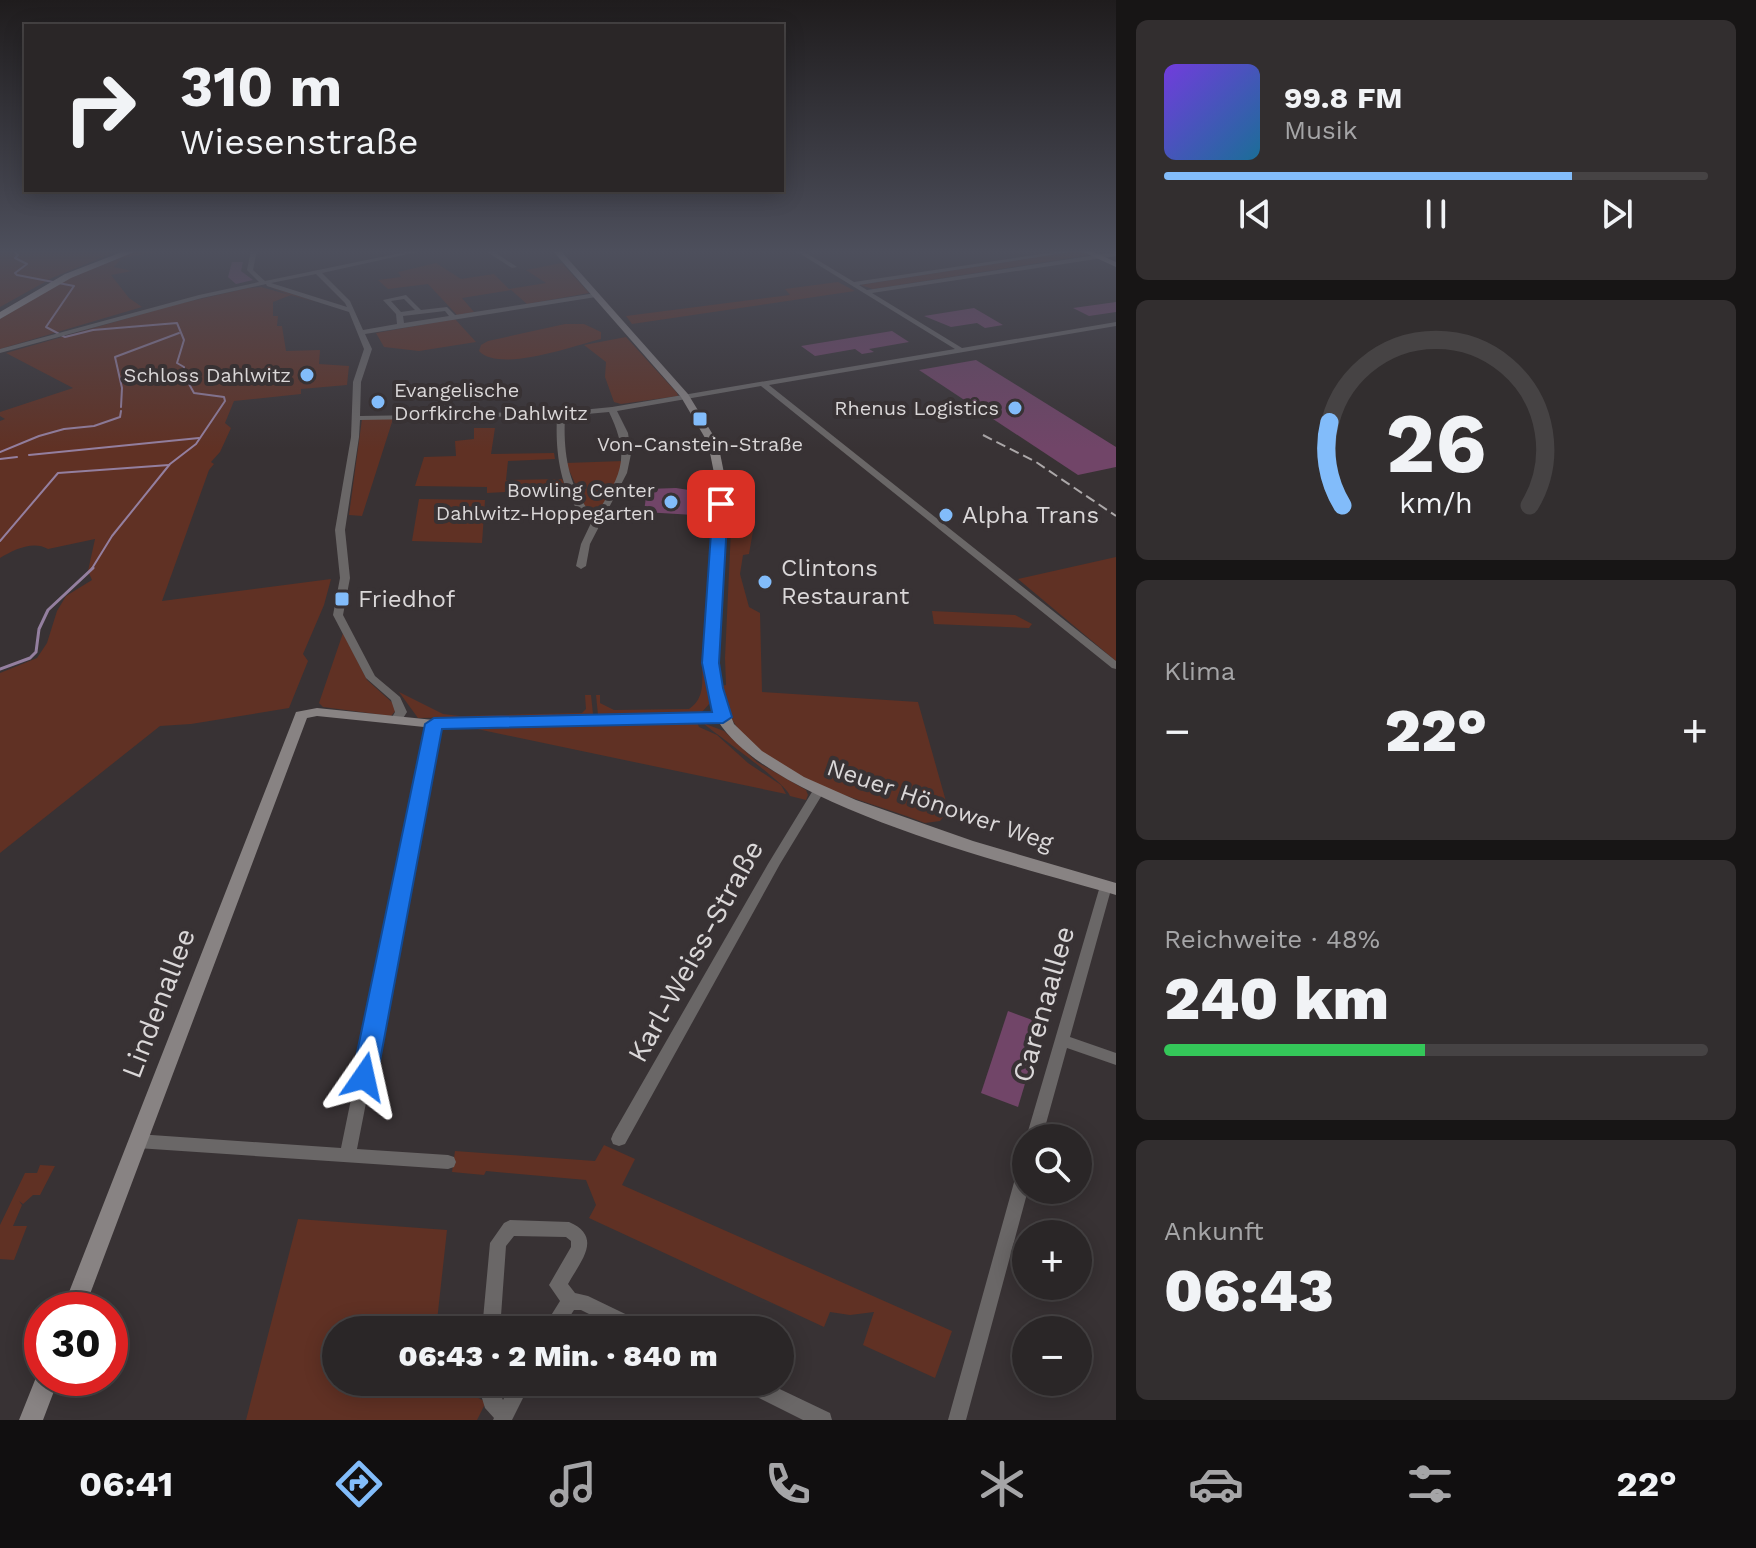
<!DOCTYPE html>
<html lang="de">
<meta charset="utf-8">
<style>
:root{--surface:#2a2627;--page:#322e2f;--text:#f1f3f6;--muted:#a5a5a7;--line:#464344;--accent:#82bcfa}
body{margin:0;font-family:"Work Sans",sans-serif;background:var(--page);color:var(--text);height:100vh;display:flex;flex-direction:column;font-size:30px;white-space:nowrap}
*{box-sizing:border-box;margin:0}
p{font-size:26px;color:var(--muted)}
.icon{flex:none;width:44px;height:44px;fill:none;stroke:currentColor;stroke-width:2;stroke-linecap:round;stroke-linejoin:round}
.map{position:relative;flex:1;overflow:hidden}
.panel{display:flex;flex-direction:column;gap:20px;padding:20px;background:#171515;width:640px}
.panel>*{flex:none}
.guide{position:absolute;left:24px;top:24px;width:760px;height:168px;border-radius:0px;box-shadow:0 4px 20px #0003,0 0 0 2px var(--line);background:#2a2627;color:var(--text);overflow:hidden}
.buttons{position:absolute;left:1012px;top:1124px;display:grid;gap:16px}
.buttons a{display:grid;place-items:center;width:80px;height:80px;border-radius:50%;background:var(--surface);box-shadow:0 4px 20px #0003,0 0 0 2px var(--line);font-size:40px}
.speed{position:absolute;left:24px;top:1292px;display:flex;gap:16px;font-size:40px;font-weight:700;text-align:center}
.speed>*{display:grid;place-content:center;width:104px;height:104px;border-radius:50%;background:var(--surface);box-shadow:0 4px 20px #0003,0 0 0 2px var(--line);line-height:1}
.speed .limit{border:12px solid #d22;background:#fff;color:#111}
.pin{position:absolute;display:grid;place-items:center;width:68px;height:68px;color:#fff;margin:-34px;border-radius:16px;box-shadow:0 4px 12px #0006}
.me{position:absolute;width:88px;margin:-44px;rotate:11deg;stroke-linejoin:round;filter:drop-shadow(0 0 6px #0008)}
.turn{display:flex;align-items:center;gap:28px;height:168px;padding:0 24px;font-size:36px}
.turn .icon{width:104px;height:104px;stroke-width:2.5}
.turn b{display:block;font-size:56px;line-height:68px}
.big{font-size:60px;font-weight:800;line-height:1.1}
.panel .tile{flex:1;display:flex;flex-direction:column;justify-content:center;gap:12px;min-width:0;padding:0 28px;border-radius:12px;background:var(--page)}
.panel .dial{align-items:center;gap:0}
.dial svg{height:208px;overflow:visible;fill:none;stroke:var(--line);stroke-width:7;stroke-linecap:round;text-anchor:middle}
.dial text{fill:var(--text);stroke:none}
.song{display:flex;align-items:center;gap:24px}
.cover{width:96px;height:96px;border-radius:12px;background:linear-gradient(135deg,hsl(260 70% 55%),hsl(200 70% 35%))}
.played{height:8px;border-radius:4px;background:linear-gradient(90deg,var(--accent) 75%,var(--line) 75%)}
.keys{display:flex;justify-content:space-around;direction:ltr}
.heat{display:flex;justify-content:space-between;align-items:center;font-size:44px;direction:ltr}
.charge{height:12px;border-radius:6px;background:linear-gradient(90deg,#34c759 48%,var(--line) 0)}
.trip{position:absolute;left:322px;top:1316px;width:472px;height:80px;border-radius:40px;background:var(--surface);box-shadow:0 4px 20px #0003,0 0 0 2px var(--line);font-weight:800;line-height:80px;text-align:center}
.menu{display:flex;height:128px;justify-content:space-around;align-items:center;background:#110f10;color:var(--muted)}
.menu .icon{width:56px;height:56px}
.menu .current{color:var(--accent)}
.menu b{font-size:36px;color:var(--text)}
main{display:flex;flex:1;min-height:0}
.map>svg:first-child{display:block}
</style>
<main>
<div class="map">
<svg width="1116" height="1420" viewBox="0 0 1116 1420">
<rect width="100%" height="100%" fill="#383234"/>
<g fill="#603124">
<path d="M 0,250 L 120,250 L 52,278 L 0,307 Z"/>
<path d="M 141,250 L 168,250 L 122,258 L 114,267 L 132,271 L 111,275 L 129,298 L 142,307 L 0,349 L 0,319 L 71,277 Z"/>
<path d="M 1076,251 L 1089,255 L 873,289 L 860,285 Z"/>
<path d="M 436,263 L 461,279 L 494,274 L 509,289 L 546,283 L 526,270 L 562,263 L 589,293 L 527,304 L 511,290 L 462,298 L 474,312 L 457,315 L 428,284 L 388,289 L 378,280 L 401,277 L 398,272 Z"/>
<path d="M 838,282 L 855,291 L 632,324 L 626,316 L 790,295 L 785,289 Z"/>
<path d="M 265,285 L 315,302 L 291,295 L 273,302 L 273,316 L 278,316 L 277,326 L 282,326 L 286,351 L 320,350 L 319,364 L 349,366 L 347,385 L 301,389 L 301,394 L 234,401 L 225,423 L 231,428 L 220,452 L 211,462 L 214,464 L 209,470 L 162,601 L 331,579 L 324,605 L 303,654 L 308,661 L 289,708 L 191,724 L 160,726 L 0,853 L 0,673 L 37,658 L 47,643 L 57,611 L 66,596 L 92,580 L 88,571 L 95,539 L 48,549 C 33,540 13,550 0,558 L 0,421 L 5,419 L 0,416 L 0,412 L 73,388 L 6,353 L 174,305 L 248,288 L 261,287 L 290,295 Z"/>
<path d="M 455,319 L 476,342 L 419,351 L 384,347 L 376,333 Z"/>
<path d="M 565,324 L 584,324 L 601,332 L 601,339 C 573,346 500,373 479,351 L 481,345 L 488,341 Z"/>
<path d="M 626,337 L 677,393 L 678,396 L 621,404 L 614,402 L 605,377 L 606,362 L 584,345 Z"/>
<path d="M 362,419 L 393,419 L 362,516 L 349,515 Z"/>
<path d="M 474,428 L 495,428 L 491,454 L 554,453 L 555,459 L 508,461 L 506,480 L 562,479 L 567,489 L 487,493 L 487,487 L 415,486 L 424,457 L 456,456 L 455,441 L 474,439 Z"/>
<path d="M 623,461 L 620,477 L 596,517 L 590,518 L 566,463 Z"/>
<path d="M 419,499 L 485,500 L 482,543 L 412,541 Z"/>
<path d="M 731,530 L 753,531 L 749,554 L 743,555 L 740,574 L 749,607 L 760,613 L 762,692 L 918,702 L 947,805 L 948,811 L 940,821 L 925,823 C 862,798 784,785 739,730 C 729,717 724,701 719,686 L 726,685 L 725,658 Z"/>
<path d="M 1116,557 L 1116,661 L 1018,579 Z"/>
<path d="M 932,611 L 1015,615 L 1032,624 L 1029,628 L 934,624 Z"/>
<path d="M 343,633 L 367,680 L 396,706 L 396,710 L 391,716 L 323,707 L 319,703 Z"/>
<path d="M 702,660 L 710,703 L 701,713 L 598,715 L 596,695 L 600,695 L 600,703 L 614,710 L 689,709 C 706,698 702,679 702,660 Z"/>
<path d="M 399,692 L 443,714 L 460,716 L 582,713 L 586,709 L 585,695 L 591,695 L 593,714 L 418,718 Z"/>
<path d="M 697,722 L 699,727 L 717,735 L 748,763 L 781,785 L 786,794 L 463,726 Z"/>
<path d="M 703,723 L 724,731 L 757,762 L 806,790 L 808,795 L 806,800 L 790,796 C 785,782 718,736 703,723 Z"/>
<path d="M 604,1145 L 635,1159 L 622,1185 L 952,1331 L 935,1378 L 863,1345 L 874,1312 L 850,1315 L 830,1312 L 824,1327 L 589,1218 L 596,1205 L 586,1180 L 486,1171 L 484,1175 L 452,1172 L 455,1151 L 595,1161 Z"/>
<path d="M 40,1165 L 55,1166 L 40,1195 L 33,1195 L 23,1204 L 19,1201 L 22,1205 L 13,1226 L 27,1226 L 14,1260 L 0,1259 L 0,1225 L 25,1173 L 37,1173 Z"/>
<path d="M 298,1219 L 447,1230 L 436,1330 L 336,1330 L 336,1382 L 448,1382 L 486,1402 L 477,1420 L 246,1420 Z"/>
</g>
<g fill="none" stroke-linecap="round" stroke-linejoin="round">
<g stroke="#947f9f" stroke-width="2">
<path d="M 1,250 L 14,251 L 18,255 L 15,258 L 27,264 L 15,273 L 17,275 L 74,286 L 46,327 L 65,337 L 93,330 L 177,323 L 184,340 L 177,363 L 184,367 L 184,375 L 194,393 L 224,397 L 225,401 L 196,444 L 170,464 L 112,536 L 91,570"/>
<path d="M 121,407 L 122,388 L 115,357 L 179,333"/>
<path d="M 0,452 L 39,436 L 64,429 L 94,426 L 120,417 L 121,411"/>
<path d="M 29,455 L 199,438"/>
<path d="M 0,459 L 17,457"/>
<path d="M 0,541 L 58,473 L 169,465"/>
</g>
<path stroke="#947f9f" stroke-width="3" d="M 0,669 L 30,658 L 36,652 L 39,629 L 48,610 L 93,568"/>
</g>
<g fill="#714568">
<path d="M 232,262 L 243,262 L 241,271 L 253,280 L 236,284 L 228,277 Z"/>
<path d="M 1116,302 L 1116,312 L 1089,316 L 1073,308 Z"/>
<path d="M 974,308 L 1003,325 L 985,328 L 977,323 L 951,327 L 924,316 Z"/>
<path d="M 892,331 L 909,342 L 869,349 L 874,352 L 862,354 L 855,349 L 815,356 L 801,346 Z"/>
<path d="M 976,360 L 1116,447 L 1116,467 L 1078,475 L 919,370 Z"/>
<path d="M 676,488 L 695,491 L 694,515 L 644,512 L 647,489 Z"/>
<path d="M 1008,1011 L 1043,1024 L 1018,1107 L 981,1093 Z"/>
</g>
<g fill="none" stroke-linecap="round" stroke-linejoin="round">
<g fill="#6a6767" fill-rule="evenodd">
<path d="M 251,250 L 257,250 L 253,270 L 265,281 L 415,250 L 426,250 L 322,273 L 350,301 L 363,330 L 397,324 L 396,314 L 383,300 L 406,295 L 421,310 L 447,307 L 455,315 L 596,293 L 599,295 L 596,297 L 365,334 L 372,349 L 361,382 L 360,416 L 419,415 L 423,417 L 419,419 L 360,420 L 359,437 L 345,530 L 350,578 L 343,615 L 375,676 L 400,697 L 407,712 L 400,723 L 396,724 L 390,721 L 395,712 L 391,700 L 366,678 L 333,615 L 340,578 L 335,530 L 351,437 L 353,382 L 364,349 L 349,312 L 267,286 L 266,284 L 202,298 L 0,353 L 0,349 L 199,295 L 259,282 L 247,270 ZM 316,274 L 345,303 L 347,307 L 271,283 ZM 404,299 L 415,310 L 401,312 L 391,301 ZM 445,311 L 449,316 L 404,323 L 403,316 Z"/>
<path d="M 484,250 L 491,250 L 517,267 L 512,268 Z"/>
<path d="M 794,250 L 801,250 L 854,282 L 1068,250 L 1083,250 L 859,285 L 867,290 L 1116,252 L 1116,256 L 872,293 L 962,348 L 1116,322 L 1116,326 L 769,385 L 1116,661 L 1116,669 L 1112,668 L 761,386 L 617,411 L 628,433 L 631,454 L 627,473 L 590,544 L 586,566 L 581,569 L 576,566 L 581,544 L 591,523 C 560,500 555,452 557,416 L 463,417 L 459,415 L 463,413 L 561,412 L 612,407 L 955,349 ZM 609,412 C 632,460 620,475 595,517 C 568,490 563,452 565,416 Z"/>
<path d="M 434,721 L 440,724 L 357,1149 L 448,1155 L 454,1157 L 456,1162 L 454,1167 L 448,1169 L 137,1148 L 131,1146 L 129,1141 L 131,1136 L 137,1134 L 341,1148 L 428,724 Z"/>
<path d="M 819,786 L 825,790 L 780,864 L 625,1144 L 619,1146 L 613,1144 L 611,1139 L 613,1134 L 768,864 L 815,787 Z"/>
<path d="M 1106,881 L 1111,883 L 1112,886 L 1070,1037 L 1116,1053 L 1116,1065 L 1067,1048 L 1042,1138 L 1026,1138 L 1100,886 L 1101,883 Z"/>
<path d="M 1026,1161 L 1026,1190 L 1028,1190 L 966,1420 L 948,1420 L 1018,1168 L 1020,1163 Z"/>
<path d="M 510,1220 L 569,1222 C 604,1237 580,1262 568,1284 L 575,1293 L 588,1296 L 646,1324 L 649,1330 L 621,1330 L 581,1310 L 574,1310 L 561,1330 L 542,1330 L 560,1301 L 549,1285 L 571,1247 L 571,1241 L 566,1237 L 514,1236 L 506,1246 L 500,1330 L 482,1330 L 490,1243 L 504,1223 Z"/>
<path d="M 477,1382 L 495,1382 L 503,1400 L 512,1382 L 531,1382 L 512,1420 L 493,1420 L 494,1418 L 485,1408 Z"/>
<path d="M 736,1382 L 765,1382 L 830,1413 L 832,1420 L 803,1420 L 739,1388 Z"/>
</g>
<g fill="#888383" fill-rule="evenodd">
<path d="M 552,250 L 560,250 L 688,394 L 718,443 L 727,488 L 718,663 L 723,696 L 734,724 L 762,751 L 804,777 L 856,800 L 973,841 L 1116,883 L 1116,895 C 1018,866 772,807 718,721 L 434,728 L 317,716 L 307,718 L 84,1310 L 62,1310 L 296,712 L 317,708 L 434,720 L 714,713 L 707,688 L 704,663 L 717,488 L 708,443 L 681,397 Z"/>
<path d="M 1079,250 L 1089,250 L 1116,262 L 1116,267 Z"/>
<path d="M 42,1368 L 42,1378 L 59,1378 L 43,1420 L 19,1420 L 39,1370 Z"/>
</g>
<path fill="#9f9999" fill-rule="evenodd" d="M 127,250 L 139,250 L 71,278 L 0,319 L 0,312 L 65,274 Z"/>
<path stroke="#aca8a9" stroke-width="2" stroke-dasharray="10 5" stroke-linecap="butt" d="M 983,435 L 1036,462 L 1116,516"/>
</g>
<linearGradient id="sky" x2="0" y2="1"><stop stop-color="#1f1c1d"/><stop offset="0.56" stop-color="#4d4f5c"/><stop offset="1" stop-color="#4d4f5c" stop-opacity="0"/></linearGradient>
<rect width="1116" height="449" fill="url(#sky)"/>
<path fill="#1a73e8" stroke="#114b97" stroke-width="2" d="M 721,500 L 728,504 L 719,663 L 723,688 L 732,717 L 723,723 L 442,729 L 377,1077 L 373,1084 L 364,1087 L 355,1084 L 352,1077 L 425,724 L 434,718 L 712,712 L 702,663 L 713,504 Z"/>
<g fill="#82bcfa" stroke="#383234" stroke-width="3">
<circle cx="307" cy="375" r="8"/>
<circle cx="378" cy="402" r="8"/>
<circle cx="1015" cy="408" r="8"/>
<rect x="692" y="411" width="16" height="16" rx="4"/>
<circle cx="671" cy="502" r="8"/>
<circle cx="946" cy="515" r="8"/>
<circle cx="765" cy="582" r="8"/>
<rect x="334" y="591" width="16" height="16" rx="4"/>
</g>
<g text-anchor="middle" stroke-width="8" stroke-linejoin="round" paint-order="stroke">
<g font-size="20" fill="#dad7d8" stroke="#383234" text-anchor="end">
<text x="291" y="382">Schloss Dahlwitz</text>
<text x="394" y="397" text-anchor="start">Evangelische<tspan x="394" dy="23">Dorfkirche Dahlwitz</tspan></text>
<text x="999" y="415">Rhenus Logistics</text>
<text x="700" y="451" text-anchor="middle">Von-Canstein-Straße</text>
<text x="655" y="497">Bowling Center<tspan x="655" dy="23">Dahlwitz-Hoppegarten</tspan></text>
</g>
<g font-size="24" fill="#dad7d8" stroke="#383234" text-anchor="start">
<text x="962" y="523">Alpha Trans</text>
<text x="781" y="576">Clintons<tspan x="781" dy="28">Restaurant</tspan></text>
<text x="358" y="607">Friedhof</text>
</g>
<g font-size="24" fill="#dad7d8" stroke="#383234">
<text transform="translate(940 805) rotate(19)" y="8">Neuer Hönower Weg</text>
</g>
<g font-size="28" fill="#dad7d8" stroke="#383234">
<text transform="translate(695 951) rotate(-61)" y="10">Karl-Weiss-Straße</text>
<text transform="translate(158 1003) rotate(-69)" y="10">Lindenallee</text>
<text transform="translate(1043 1004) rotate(-74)" y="10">Carenaallee</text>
</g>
</g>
</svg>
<div class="buttons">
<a><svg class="icon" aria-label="search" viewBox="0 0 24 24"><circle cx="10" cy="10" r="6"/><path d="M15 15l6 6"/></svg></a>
<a>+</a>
<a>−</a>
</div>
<div class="speed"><div class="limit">30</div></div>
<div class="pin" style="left:721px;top:504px;background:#d93025"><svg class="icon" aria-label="arrive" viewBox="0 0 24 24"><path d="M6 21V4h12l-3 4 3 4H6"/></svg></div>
<svg class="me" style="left:364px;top:1077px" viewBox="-20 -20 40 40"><path d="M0-17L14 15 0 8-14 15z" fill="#1a73e8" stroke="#fff" stroke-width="4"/></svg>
<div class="trip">06:43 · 2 Min. · 840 m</div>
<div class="guide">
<div class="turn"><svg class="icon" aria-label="right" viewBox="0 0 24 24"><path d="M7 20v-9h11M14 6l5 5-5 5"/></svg><div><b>310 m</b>Wiesenstraße</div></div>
</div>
</div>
<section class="panel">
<div class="tile">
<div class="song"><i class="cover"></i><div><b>99.8 FM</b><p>Musik</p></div></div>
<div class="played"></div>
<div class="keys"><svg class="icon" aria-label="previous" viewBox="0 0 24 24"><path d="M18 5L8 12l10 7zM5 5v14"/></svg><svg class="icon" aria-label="pause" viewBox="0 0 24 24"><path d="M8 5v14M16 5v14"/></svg><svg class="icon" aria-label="next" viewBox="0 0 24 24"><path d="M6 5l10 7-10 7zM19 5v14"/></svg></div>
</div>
<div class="tile dial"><svg viewBox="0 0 100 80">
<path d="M14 69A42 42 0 1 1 86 69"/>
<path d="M14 69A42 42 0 0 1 9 37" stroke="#82bcfa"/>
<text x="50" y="56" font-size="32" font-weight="700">26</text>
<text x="50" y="72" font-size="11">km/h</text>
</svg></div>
<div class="tile"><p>Klima</p>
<div class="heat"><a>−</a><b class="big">22°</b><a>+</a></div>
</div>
<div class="tile"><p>Reichweite · 48%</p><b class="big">240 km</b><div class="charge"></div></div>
<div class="tile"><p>Ankunft</p><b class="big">06:43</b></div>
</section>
</main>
<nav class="menu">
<b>06:41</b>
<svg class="icon current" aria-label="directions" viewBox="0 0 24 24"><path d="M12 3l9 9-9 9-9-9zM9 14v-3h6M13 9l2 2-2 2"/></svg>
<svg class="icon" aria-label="music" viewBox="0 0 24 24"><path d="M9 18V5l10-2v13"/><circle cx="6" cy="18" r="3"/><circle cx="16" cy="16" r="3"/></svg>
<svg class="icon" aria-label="phone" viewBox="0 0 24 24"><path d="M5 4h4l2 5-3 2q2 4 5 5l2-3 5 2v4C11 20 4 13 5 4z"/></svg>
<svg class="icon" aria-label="climate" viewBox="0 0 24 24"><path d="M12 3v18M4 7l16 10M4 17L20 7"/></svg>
<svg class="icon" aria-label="car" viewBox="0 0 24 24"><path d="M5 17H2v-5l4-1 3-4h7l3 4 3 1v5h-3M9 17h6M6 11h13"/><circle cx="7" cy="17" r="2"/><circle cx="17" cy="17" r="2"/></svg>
<svg class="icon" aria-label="filters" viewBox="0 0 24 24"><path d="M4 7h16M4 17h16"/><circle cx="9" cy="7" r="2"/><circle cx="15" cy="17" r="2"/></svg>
<b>22°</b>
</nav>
